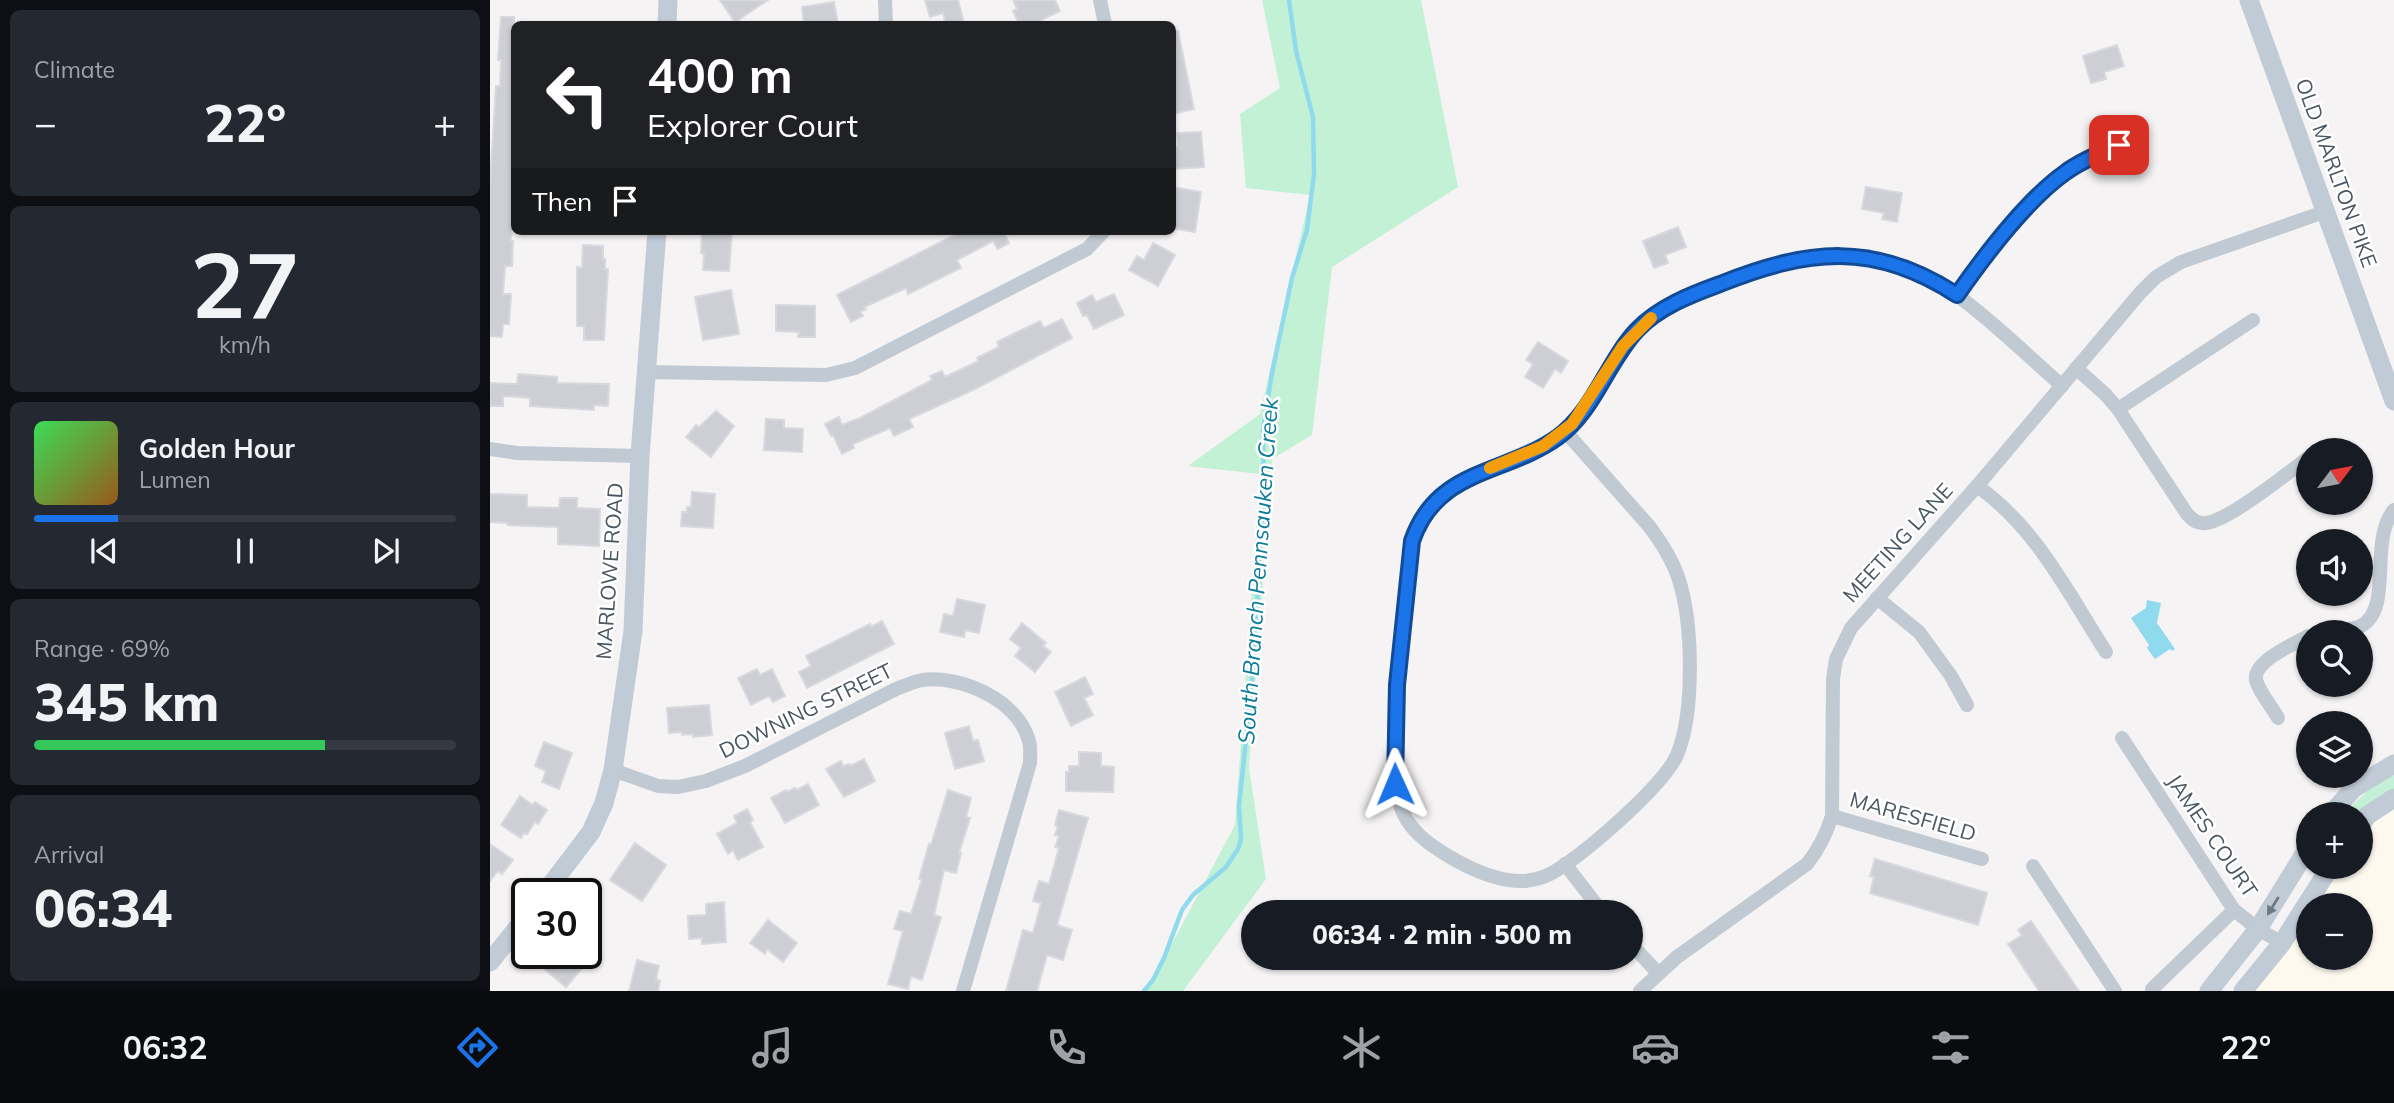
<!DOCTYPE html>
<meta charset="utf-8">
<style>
:root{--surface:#171b24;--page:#242831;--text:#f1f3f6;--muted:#9ea1a6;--line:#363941;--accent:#1a73e8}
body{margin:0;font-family:Mulish,sans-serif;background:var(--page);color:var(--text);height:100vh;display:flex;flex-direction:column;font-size:26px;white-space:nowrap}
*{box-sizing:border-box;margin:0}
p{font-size:23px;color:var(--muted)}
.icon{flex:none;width:38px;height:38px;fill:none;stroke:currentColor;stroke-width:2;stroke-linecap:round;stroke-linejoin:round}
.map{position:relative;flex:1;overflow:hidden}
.drawer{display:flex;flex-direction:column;gap:10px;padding:10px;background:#0d0f14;width:490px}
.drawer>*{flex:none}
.guide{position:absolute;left:21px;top:21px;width:665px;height:214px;border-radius:10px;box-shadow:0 2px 5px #0004;background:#202124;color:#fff;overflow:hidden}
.needle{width:46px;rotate:58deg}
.buttons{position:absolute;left:1806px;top:438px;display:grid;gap:14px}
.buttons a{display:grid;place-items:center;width:77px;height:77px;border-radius:50%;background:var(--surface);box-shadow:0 2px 5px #0004;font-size:35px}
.speed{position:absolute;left:21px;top:878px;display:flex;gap:14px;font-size:35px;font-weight:700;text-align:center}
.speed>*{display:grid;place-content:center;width:91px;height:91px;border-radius:50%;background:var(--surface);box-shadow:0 2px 5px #0004;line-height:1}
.speed .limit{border:4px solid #111;border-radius:10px;background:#fff;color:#111}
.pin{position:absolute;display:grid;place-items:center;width:60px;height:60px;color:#fff;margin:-30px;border-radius:14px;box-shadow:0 4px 10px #0006}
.me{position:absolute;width:77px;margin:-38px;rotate:359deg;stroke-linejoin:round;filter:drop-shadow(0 0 5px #0008)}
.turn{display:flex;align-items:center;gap:24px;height:147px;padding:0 21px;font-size:32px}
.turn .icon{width:91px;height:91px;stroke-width:2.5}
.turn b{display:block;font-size:49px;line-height:60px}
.then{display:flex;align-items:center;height:66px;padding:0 21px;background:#0003;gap:14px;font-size:26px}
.big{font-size:52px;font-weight:800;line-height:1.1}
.drawer .widget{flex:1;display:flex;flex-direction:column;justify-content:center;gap:10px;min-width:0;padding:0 24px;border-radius:10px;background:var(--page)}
.drawer .dial{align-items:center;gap:0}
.dial b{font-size:91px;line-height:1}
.song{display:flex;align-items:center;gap:21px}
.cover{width:84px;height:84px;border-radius:10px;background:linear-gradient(135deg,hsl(130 70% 55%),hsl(30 70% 35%))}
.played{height:7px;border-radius:4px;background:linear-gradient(90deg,var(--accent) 20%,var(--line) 20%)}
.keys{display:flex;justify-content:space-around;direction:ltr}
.heat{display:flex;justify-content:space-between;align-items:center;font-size:38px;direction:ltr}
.charge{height:10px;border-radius:5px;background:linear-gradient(90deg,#34c759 69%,var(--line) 0)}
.trip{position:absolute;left:751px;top:900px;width:402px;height:70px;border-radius:35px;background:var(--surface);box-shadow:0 2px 5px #0004;font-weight:800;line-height:70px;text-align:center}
.dock{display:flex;height:112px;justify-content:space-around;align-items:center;background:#090b0e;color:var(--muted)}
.dock .icon{width:49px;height:49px}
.dock .on{color:var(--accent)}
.dock b{font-size:32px;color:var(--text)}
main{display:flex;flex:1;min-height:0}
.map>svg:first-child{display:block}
</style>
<main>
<section class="drawer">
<div class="widget"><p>Climate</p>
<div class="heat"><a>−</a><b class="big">22°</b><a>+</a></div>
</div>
<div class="widget dial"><b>27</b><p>km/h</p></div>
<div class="widget">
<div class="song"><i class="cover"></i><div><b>Golden Hour</b><p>Lumen</p></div></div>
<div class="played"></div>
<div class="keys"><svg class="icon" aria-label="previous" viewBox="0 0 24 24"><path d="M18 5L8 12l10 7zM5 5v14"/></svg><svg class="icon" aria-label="pause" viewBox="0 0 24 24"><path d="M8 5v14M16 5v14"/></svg><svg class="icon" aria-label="next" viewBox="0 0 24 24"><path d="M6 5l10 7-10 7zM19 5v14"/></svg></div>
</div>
<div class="widget"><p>Range · 69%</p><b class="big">345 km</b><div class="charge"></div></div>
<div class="widget"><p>Arrival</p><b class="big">06:34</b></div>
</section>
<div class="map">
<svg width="1904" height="991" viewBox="0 0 1904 991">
<rect width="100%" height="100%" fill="#f5f3f3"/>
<path fill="#fdf9ef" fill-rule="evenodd" d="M 1904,798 L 1904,991 L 1753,991 L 1841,866 L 1871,866 L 1871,824 ZM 1818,905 L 1871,905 L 1871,957 L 1818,957 Z"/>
<g fill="#c3f1d5">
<path d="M 772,0 L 931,0 L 968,187 L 842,267 L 822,435 L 782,459 L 759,768 L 776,879 L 693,991 L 657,991 L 745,825 L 770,474 L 698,466 L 770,414 L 820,195 L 756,188 L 750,114 L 790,88 Z"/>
<path d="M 1904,773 L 1904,788 L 1871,814 L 1853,814 L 1884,785 Z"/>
</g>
<path fill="#90daee" d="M 1657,600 L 1671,603 L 1667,623 L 1685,649 L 1682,651 L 1680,649 L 1665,659 L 1657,648 L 1659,645 L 1641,618 L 1656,608 Z"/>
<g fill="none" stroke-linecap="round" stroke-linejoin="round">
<path stroke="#90daee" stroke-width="4.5" d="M 654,991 L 663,980 L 674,958 L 692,910 L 703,895 L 736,867 L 748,849 L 751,839 L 749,806 L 762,682 L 774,494 L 773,430 L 782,373 L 802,278 L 817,230 L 824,174 L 823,117 L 806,51 L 799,0"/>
</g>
<g fill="#cdcfd5" stroke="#d7d9de" stroke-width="2">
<path d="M 230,0 L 278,0 L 245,22 Z"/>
<path d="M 435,0 L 468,0 L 474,24 L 456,24 L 453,13 L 440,17 Z"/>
<path d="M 523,0 L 565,0 L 570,11 L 543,24 L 529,24 L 523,11 L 527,9 Z"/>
<path d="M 344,2 L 348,24 L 314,24 L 312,7 Z"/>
<path d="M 11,17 L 24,17 L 24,190 L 21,241 L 23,241 L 22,266 L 15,266 L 13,294 L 21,294 L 19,324 L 13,324 L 12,337 L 0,336 L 0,184 L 6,86 L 10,86 L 11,60 L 8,60 Z"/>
<path d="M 688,31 L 704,109 L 682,114 L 682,32 Z"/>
<path d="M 1627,45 L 1634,66 L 1614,72 L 1616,79 L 1601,83 L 1593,56 Z"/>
<path d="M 711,132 L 714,167 L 682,169 L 682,152 L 685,152 L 685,147 L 688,147 L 687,133 Z"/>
<path d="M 682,187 L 711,192 L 705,232 L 682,228 Z"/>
<path d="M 1376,187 L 1412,193 L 1407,222 L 1392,219 L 1394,213 L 1372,209 Z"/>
<path d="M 1188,227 L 1196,247 L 1175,255 L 1178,263 L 1164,268 L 1153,241 Z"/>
<path d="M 212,231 L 242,231 L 239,271 L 213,270 L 214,254 L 211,253 Z"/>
<path d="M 472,231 L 523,231 L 515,235 L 519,243 L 508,249 L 503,241 L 467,260 L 471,268 L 458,274 L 418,294 L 416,288 L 374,307 L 376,309 L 370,312 L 373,316 L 361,322 L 347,295 Z"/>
<path d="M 663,243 L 685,255 L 668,286 L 639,270 L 647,256 L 654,260 Z"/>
<path d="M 93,245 L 113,246 L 113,259 L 115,259 L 115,269 L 118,269 L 114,340 L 94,340 L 94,326 L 87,326 L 87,267 L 92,268 Z"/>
<path d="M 241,290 L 249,334 L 213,340 L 205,297 Z"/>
<path d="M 624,294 L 634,315 L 604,329 L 597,315 L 593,316 L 587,303 L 602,295 L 606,302 Z"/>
<path d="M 286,305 L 325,306 L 325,337 L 308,337 L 309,332 L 286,331 Z"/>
<path d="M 572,319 L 582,338 L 485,389 L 419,419 L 423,427 L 404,436 L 400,428 L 363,444 L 364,448 L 352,454 L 343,435 L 341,436 L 335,424 L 349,417 L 352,425 L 372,417 L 442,380 L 440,376 L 452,371 L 455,377 L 489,361 L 487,358 L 509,347 L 507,342 L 519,336 L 550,321 L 554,328 Z"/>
<path d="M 1048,342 L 1078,361 L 1071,373 L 1065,369 L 1053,388 L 1035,377 L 1043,364 L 1036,360 Z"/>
<path d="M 28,374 L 67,377 L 67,383 L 119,384 L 118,406 L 104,405 L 104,410 L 40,406 L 40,398 L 13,396 L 13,406 L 0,406 L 0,383 L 27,384 Z"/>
<path d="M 226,411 L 244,426 L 221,457 L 196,437 L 206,425 L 209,427 Z"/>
<path d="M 276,419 L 294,420 L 294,428 L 313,429 L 312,452 L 274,450 Z"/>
<path d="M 202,492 L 225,494 L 223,528 L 191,526 L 192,512 L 197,512 L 197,507 L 201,507 Z"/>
<path d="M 0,494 L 37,495 L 37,507 L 69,508 L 70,498 L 87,498 L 87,508 L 110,509 L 109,546 L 68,544 L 68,527 L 18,525 L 18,523 L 0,522 Z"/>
<path d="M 467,599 L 495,605 L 489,633 L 475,630 L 474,637 L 450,632 L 454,614 L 463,616 Z"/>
<path d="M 392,621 L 404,644 L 317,688 L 309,672 L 321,666 L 316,656 L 380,624 L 381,627 Z"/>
<path d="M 532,623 L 556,643 L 553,646 L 561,652 L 545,672 L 525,656 L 531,648 L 520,639 Z"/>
<path d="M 267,669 L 270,675 L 282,669 L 295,696 L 283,702 L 279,696 L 261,705 L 248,678 Z"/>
<path d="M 595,677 L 603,694 L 594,698 L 603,715 L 581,726 L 565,692 Z"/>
<path d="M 219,705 L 222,735 L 203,737 L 203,734 L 192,735 L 192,732 L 179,733 L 177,708 Z"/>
<path d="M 479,726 L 483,741 L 488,740 L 494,761 L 465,769 L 455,733 Z"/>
<path d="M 54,742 L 82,753 L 69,789 L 52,782 L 56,771 L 45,766 Z"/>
<path d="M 589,752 L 611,753 L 611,766 L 624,767 L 623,792 L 576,791 L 576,772 L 579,772 L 579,766 L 589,766 Z"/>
<path d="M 374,759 L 385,781 L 354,797 L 336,769 L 351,761 L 353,766 L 359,764 L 360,766 Z"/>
<path d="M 318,784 L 329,805 L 295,823 L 281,798 L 296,790 L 297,792 L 305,788 L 307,790 Z"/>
<path d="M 458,790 L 481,798 L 476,817 L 480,818 L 469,853 L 471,853 L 466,873 L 454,870 L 444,915 L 451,917 L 432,980 L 421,976 L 418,989 L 398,984 L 413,931 L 404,929 L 410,911 L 421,914 L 432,879 L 429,879 L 439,844 L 441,845 Z"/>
<path d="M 30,796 L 43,805 L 45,802 L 57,810 L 48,824 L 45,822 L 37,834 L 34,833 L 31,838 L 11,825 Z"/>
<path d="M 257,809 L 263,820 L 260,822 L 273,847 L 248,860 L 243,850 L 238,854 L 227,834 L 247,823 L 244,816 Z"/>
<path d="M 569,810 L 598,818 L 567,925 L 582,930 L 573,960 L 557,955 L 547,991 L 516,991 L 533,930 L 543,933 L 551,903 L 543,901 L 549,881 L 559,884 L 569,848 L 565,847 L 569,836 L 565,835 L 568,826 L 565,825 Z"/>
<path d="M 145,843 L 176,865 L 152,901 L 120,880 Z"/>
<path d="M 0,844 L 23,860 L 12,874 L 8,871 L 0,881 Z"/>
<path d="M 1385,859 L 1497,893 L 1488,925 L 1380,893 L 1384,877 L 1380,876 Z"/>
<path d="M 234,902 L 236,942 L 212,944 L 212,938 L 199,939 L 198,916 L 216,915 L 216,904 Z"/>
<path d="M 278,920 L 307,943 L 293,962 L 277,949 L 275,954 L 260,943 Z"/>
<path d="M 1541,921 L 1572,966 L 1589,991 L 1549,991 L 1518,944 L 1532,935 L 1528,930 Z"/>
<path d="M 62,954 L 68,959 L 73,954 L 104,954 L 76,987 L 52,967 Z"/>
<path d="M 147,960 L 169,966 L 166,979 L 170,981 L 168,991 L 139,991 Z"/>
</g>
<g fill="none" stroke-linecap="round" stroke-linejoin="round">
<g stroke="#c1cad2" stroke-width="14">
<path d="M 395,0 L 396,24"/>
<path d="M 610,0 L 615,24"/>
<path d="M 1467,295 C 1495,255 1536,200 1576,172 C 1592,160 1611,153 1629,145"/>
<path d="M 1586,368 L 1616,395 L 1628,409 L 1697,514 C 1703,520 1707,524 1716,523 C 1740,520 1796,474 1818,458"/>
<path d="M 157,372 L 336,375 L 365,368 L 597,249 L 614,231"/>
<path d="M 1628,409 L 1763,320"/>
<path d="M 1075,431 L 1159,526 C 1171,542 1182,559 1188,577 C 1203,621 1205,712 1187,755 C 1174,785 1090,859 1060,874 C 1052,878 1044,880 1035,881 C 1009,882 982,870 960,857 C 938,844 918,830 910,805 C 901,779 905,752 906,726 C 908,664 914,602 923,541 C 948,462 1020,477 1071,434 C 1106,405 1117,359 1149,328 C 1176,302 1213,290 1247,277 C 1320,249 1403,245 1468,296 C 1505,323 1538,356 1572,386"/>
<path d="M 0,449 L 27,453 L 150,456"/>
<path d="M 1487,486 C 1546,527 1578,593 1616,652"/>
<path d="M 1387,598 L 1429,632 L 1461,676 L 1477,705"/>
<path d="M 1827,632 C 1842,628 1857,632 1871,626 C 1904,608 1878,541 1904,510"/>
<path d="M 1788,718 C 1782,707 1769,692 1766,680 C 1763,661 1804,644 1818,636"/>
<path d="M 1632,738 L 1744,910 L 1768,929 L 1792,943"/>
<path d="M 123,770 L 168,786 L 188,787 L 216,781 L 255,766 L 406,689 C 414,686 423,682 432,680 C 471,675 528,700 539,741 C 541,747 540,756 540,763 L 473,991"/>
<path d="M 1342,816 L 1492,859"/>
<path d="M 1075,864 L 1112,912"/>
<path d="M 1543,866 L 1625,991"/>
<path d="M 1141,944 L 1168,973"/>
<path d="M 1662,989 L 1744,910"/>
<path d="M 1150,991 L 1187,957 L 1317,864 C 1329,849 1336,835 1342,816 L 1343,679 L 1346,659 L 1361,628 L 1487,486 L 1650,293 L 1666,277 L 1691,262 L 1834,212"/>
</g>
<g stroke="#c1cbd6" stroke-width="19">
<path d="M 1759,0 L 1904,401"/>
<path d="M 177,24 L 178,0"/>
<path d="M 1841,814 L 1864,788 L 1904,764"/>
<path d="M 1871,824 L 1878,815 L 1904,798"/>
<path d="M 54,894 L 101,832 L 114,803 L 123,770 L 143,631 L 150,456 L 167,231"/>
<path d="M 0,962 L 37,916"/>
<path d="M 1719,991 L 1768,929 L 1818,848"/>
<path d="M 1753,991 L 1792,943 L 1841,866"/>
</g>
</g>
<defs><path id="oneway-solid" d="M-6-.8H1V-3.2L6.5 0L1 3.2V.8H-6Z" transform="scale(1.75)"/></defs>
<use fill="#6e7984" href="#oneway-solid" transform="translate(1783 906) rotate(122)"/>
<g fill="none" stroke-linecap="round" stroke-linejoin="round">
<g stroke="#114b97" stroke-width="18">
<path id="route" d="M 905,784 L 907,685 L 922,541 C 947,468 1015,475 1068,437 C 1104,411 1117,362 1147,330 C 1169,307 1200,295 1230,284 C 1318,249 1384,241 1467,295 C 1495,255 1536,200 1576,172 C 1592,160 1611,153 1629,145"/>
</g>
<use href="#route" stroke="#1a73e8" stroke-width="12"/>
<path stroke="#f59e0b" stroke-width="12" d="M 1000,468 L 1053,446 L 1082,424 L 1133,346 L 1161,318"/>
</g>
<g text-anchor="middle" stroke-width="5" stroke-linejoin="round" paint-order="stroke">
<g font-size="21" fill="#4a5661" stroke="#fff">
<text transform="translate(1846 173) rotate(70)" y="7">OLD MARLTON PIKE</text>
<text transform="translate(1408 543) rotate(-48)" y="7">MEETING LANE</text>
<text transform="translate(120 571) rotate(-86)" y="7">MARLOWE ROAD</text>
<text transform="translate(316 711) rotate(-26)" y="7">DOWNING STREET</text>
<text transform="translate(1423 817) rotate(16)" y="7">MARESFIELD</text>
<text transform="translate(1722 836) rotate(56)" y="7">JAMES COURT</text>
</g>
<g font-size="23" font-style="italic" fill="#0c7c9b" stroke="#fff">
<text transform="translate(768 571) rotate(-86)" y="8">South Branch Pennsauken Creek</text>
</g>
</g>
</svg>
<div class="buttons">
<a><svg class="needle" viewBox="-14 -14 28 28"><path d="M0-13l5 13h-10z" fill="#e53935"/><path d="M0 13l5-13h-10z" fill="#9ea1a6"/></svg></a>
<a><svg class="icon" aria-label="sound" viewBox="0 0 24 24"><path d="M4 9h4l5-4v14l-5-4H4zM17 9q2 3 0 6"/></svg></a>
<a><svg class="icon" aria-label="search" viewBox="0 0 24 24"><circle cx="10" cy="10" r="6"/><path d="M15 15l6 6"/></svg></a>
<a><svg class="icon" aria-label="layers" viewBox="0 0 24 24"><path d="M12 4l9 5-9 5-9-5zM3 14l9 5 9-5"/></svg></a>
<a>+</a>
<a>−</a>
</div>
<div class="speed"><div class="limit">30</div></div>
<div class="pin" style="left:1629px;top:145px;background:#d93025"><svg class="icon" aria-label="arrive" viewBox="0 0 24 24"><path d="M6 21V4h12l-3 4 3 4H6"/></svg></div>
<svg class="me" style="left:905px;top:784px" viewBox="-20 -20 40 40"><path d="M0-17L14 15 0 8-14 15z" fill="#1a73e8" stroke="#fff" stroke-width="4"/></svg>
<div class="trip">06:34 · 2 min · 500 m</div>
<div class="guide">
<div class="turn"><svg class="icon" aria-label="left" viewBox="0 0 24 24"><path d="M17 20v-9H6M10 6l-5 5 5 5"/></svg><div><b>400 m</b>Explorer Court</div></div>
<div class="then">Then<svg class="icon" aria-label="arrive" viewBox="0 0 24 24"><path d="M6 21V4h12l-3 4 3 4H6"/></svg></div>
</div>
</div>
</main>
<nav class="dock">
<b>06:32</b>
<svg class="icon on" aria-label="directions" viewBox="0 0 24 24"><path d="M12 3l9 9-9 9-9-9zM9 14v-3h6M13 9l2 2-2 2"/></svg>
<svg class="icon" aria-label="music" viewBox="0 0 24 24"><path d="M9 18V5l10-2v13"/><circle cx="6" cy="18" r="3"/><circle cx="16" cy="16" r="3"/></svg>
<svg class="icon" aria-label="phone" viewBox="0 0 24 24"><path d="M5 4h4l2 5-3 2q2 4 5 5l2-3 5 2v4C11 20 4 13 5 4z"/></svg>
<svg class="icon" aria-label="climate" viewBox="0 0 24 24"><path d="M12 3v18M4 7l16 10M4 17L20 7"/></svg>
<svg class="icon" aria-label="car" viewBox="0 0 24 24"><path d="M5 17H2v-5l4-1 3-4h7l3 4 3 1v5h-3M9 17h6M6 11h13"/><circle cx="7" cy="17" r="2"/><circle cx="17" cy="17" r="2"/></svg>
<svg class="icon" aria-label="filters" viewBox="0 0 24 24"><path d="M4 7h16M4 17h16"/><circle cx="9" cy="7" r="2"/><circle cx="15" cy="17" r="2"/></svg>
<b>22°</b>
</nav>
